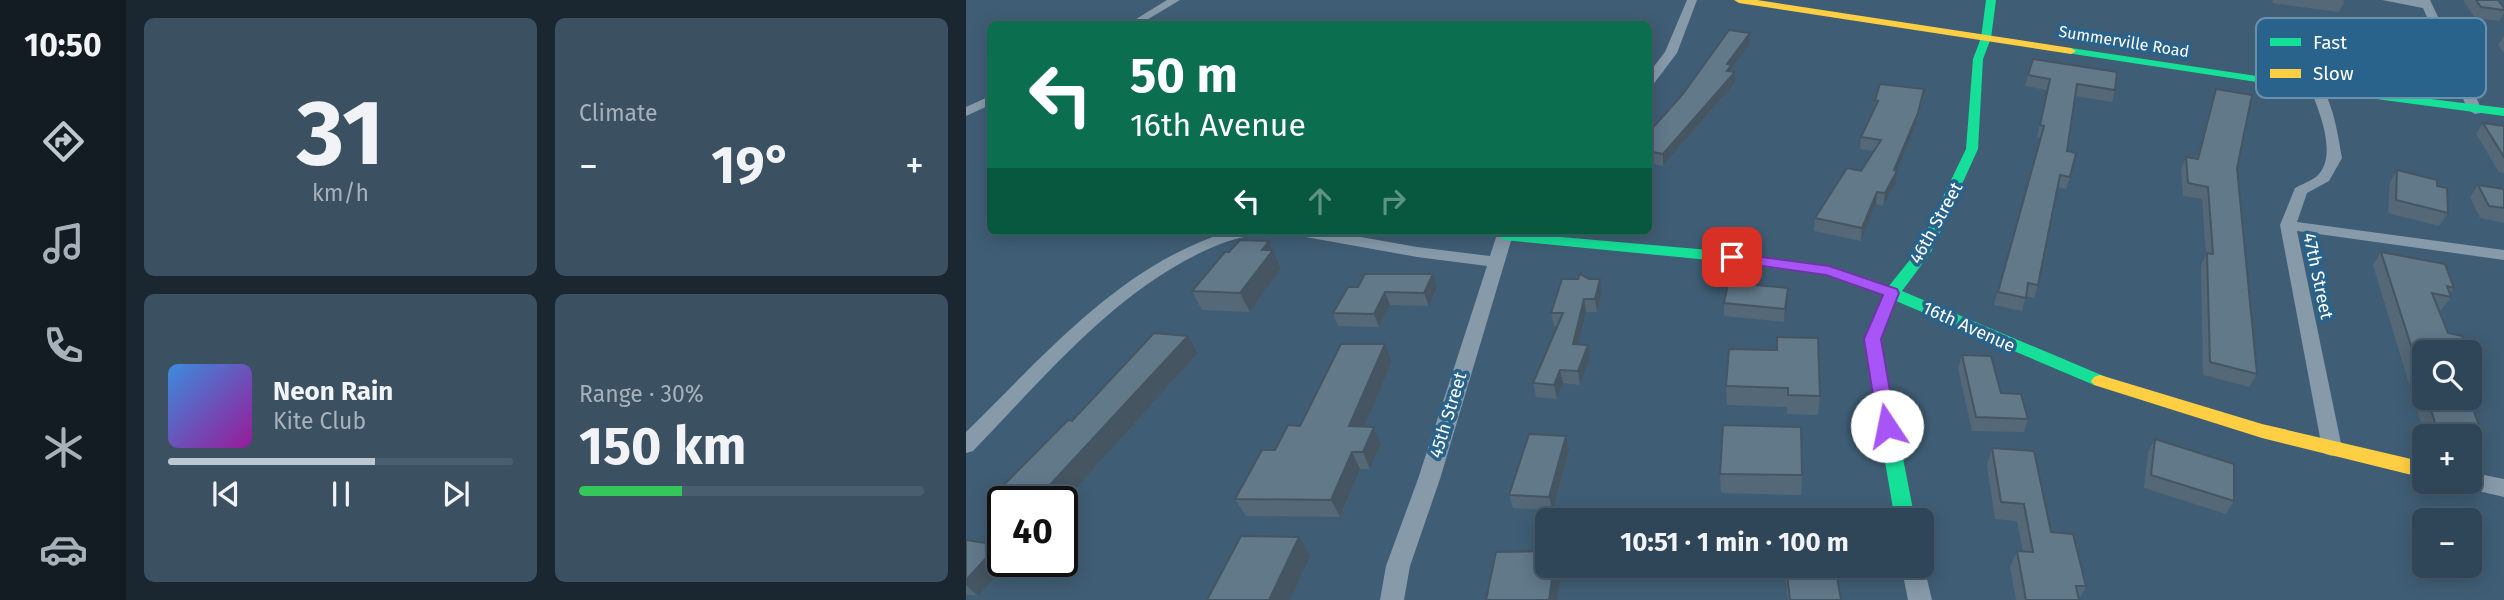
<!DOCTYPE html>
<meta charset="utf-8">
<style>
:root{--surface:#2f4658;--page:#3b5061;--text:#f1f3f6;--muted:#a7b1ba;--line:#4a5e6e;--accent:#bcc7cf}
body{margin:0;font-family:"Fira Sans",sans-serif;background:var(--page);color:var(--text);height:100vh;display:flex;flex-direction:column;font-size:26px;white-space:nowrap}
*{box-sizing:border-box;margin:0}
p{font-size:23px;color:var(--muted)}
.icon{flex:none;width:38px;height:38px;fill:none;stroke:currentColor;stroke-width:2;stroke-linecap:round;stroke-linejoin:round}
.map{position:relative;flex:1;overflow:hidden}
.sheet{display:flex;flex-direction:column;gap:18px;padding:18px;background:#1a2630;width:840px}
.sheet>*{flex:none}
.banner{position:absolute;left:21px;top:21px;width:665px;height:214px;border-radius:10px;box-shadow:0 4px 18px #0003,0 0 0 2px var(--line);background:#0b6e4f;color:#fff;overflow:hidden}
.buttons{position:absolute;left:1446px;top:340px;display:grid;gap:14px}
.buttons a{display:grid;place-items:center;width:70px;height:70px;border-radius:10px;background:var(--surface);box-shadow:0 4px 18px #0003,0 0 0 2px var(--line);font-size:35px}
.speed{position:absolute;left:21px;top:486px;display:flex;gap:14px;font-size:35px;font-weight:700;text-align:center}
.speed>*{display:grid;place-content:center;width:91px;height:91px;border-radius:50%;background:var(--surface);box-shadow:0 4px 18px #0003,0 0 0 2px var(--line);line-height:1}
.speed .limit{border:4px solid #111;border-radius:10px;background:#fff;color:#111}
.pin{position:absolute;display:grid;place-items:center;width:60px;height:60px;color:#fff;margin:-30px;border-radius:14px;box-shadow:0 4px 10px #0006}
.me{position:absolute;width:77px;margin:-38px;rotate:349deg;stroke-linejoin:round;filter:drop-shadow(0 0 5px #0008)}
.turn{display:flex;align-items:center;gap:24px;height:147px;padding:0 28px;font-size:32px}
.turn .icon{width:91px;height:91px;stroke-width:2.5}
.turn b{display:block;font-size:49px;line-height:60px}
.lanes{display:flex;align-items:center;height:66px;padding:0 28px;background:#0003;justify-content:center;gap:35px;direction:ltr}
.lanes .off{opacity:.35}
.big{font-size:52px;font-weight:700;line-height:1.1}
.sheet .tile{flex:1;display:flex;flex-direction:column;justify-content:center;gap:10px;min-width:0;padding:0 24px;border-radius:10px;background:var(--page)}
.sheet .dial{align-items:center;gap:0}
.dial b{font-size:91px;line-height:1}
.song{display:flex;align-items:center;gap:21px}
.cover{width:84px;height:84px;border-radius:10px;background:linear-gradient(135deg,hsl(210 70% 55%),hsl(300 70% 35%))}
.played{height:7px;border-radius:4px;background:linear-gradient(90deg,var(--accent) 60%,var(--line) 60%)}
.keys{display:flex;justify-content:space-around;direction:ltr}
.heat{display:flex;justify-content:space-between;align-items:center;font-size:38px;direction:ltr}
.charge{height:10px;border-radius:5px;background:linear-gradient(90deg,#34c759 30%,var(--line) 0)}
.sheet .tiles{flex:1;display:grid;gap:18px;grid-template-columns:repeat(2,1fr)}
.trip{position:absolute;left:569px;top:508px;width:399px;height:70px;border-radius:10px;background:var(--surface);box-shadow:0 4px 18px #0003,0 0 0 2px var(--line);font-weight:700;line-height:70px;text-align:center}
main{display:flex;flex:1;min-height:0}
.menu{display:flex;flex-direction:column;width:126px;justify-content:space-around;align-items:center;background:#131c23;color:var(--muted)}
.menu .icon{width:49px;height:49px}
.menu .current{color:var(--accent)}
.menu b{font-size:32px;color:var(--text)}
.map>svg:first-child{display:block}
</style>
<main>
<nav class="menu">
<b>10:50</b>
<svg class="icon current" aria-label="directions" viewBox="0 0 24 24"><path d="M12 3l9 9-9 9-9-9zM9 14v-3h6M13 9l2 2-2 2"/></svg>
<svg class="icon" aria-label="music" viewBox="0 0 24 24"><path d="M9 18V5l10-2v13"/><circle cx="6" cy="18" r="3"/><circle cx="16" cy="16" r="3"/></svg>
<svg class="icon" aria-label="phone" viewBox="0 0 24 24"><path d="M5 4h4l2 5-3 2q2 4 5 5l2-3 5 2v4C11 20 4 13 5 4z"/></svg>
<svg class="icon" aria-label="climate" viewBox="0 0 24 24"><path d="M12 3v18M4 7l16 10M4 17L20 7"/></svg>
<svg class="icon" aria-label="car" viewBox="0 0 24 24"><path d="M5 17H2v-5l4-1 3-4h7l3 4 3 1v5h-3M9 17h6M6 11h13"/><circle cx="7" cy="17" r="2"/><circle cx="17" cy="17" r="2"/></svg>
</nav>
<section class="sheet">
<div class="tiles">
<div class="tile dial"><b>31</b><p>km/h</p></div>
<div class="tile"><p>Climate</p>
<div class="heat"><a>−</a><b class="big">19°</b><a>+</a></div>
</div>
<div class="tile">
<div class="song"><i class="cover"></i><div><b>Neon Rain</b><p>Kite Club</p></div></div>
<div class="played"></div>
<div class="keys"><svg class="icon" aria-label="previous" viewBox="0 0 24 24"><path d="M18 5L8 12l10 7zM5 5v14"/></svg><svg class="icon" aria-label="pause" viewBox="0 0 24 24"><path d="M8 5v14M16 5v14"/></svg><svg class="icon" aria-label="next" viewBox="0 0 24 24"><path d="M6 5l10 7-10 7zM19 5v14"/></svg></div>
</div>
<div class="tile"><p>Range · 30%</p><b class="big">150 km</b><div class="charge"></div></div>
</div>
</section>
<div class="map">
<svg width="1538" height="600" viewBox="0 0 1538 600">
<rect width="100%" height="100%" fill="#3f5e75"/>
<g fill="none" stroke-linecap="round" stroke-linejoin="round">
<g fill="#869aa9" fill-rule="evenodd">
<path d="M 201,0 L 214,0 L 174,24 L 162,24 Z"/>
<path d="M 721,0 L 731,0 L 711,53 L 686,86 L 682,87 L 682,74 L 699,52 Z"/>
<path d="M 1416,0 L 1464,0 L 1516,110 L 1514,113 L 1509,114 L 1502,110 L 1457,8 Z"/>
<path d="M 1350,84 C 1366,91 1373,141 1376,158 L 1363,181 L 1341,193 L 1331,222 L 1538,250 L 1538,260 L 1331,231 L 1376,448 L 1373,454 L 1366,456 L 1359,454 L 1356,448 L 1314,225 L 1329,188 C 1336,184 1348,180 1353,174 C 1371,152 1353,111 1344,88 Z"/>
<path d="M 24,96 L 24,105 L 0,116 L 0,107 Z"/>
<path d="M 265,231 L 290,231 L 288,234 C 274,238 260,241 247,247 C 150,289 79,377 7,451 L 0,453 L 0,432 C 79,355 156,263 265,231 Z"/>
<path d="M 326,231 L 361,231 L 451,247 L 524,256 L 532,231 L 548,231 L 474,479 L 444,566 L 438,600 L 414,600 L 420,566 L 452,479 L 521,266 L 451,257 L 334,236 Z"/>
<path d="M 1503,472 L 1538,479 L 1538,497 L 1495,487 L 1492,481 L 1503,481 Z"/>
<path d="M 956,558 L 966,600 L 942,600 L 935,565 L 956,565 Z"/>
</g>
<g fill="#16e098" fill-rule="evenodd">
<path d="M 1020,0 L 1030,0 L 1025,38 L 1017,59 L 1012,149 L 965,252 L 936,291 L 1140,377 L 1143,381 L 1140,385 L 1128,385 L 930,301 L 914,339 L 949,520 L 929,520 L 898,339 L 917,295 L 861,275 L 743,260 L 538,240 L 531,236 L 538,232 L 743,250 L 863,266 L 923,286 L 951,251 L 1000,149 L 1007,59 L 1015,38 Z"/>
<path d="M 1105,48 L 1350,85 L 1538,108 L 1538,116 L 1350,91 L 1101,53 L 1101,49 Z"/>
</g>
<g fill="#ffcf43" fill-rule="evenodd">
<path d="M 768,0 L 791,0 L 1105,48 L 1110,51 L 1105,54 L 773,3 Z"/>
<path d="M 1134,375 L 1296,424 L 1458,462 L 1458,478 L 1296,438 L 1128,385 L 1125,381 L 1128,377 Z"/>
</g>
</g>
<g fill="#546877">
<path d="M 1307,0 L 1377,0 L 1378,2 L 1373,12 L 1306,3 Z"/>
<path d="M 1497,0 L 1532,0 L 1538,8 L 1538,13 L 1533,21 L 1509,18 Z"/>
<path d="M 784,33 L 784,43 L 765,70 L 769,83 L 697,166 L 682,163 L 682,133 Z"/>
<path d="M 1538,36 L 1538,53 L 1532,45 Z"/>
<path d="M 1062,75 L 1149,90 L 1146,102 L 1109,96 L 1101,151 L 1104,177 L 1100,189 L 1091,187 L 1072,285 L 1068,298 L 1060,296 L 1056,311 L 1028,305 L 1075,138 L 1071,137 L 1081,90 L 1059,86 Z"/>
<path d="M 1250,89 L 1271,168 L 1291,374 L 1283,387 L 1237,375 L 1235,266 L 1240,254 L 1236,199 L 1217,196 L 1215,170 L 1220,157 L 1231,159 L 1246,101 Z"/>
<path d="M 909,100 L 956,101 L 950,124 L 931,171 L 930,183 L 917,206 L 910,204 L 895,241 L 848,231 L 849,218 L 895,171 L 908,151 L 894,149 L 895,137 L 908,109 Z"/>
<path d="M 1517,123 L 1538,126 L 1538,173 L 1533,172 L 1510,134 Z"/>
<path d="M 1431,170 L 1471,186 L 1482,213 L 1473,226 L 1422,213 L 1424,182 Z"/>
<path d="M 1512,185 L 1538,189 L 1538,223 L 1514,218 L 1504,197 Z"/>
<path d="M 303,241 L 315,269 L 284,312 L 236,310 L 226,291 L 263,252 Z"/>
<path d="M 1415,252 L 1488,288 L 1484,293 L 1485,297 L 1475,310 L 1473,310 L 1458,352 L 1458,397 L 1503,397 L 1518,440 L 1506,453 L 1503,452 L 1503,436 L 1459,436 L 1407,265 Z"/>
<path d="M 634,279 L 636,292 L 631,312 L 620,312 L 612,344 L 622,345 L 624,358 L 614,385 L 597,383 L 591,399 L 570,397 L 567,383 L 591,326 L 588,326 L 585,313 Z"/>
<path d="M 791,285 L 822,288 L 818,322 L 758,316 L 758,303 Z"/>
<path d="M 392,287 L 471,287 L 463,306 L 424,305 L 413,327 L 372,326 L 367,313 Z"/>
<path d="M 222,336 L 232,353 L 96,504 L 96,502 L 37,502 L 37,516 L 22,501 L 106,421 Z"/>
<path d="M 419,344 L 426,361 L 398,426 L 415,444 L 404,469 L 394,469 L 374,517 L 280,516 L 269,499 L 309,450 Z"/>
<path d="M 811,350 L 854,396 L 852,415 L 821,414 L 821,407 L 761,405 L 760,386 Z"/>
<path d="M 996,355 L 1062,419 L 1058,432 L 1006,431 L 992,368 Z"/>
<path d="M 1189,439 L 1268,501 L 1260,514 L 1178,488 L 1182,453 Z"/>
<path d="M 1026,448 L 1085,532 L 1120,586 L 1113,600 L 1050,600 L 1044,567 L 1051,551 L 1057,551 L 1051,521 L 1029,519 L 1021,465 Z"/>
<path d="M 603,450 L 587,510 L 547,508 L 543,495 Z"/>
<path d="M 754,474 L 836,475 L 835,495 L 755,493 Z"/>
<path d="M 0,540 L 12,596 L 0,594 Z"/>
<path d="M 818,565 L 869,565 L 875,600 L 822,600 Z"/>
</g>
<g fill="#455561">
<path d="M 784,33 L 784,43 L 765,70 L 765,76 L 769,72 L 769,83 L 697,166 L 697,154 Z"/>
<path d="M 958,89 L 950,124 L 930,173 L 931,171 L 930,183 L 917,206 L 919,193 Z"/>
<path d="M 911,192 L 910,204 L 895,241 L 896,228 Z"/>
<path d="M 303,241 L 315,269 L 284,312 L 274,293 L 296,250 Z"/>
<path d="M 467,274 L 471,287 L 463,306 L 458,293 Z"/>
<path d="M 634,279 L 636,292 L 631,312 L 629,299 Z"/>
<path d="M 822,288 L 822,301 L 818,322 L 819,309 Z"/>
<path d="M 419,292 L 424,305 L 413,327 L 408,314 Z"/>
<path d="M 618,299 L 620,312 L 609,357 L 607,344 Z"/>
<path d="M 222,336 L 232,353 L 96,504 L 96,502 L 68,502 Z"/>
<path d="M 419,344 L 426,361 L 391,444 L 383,426 Z"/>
<path d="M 622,345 L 624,358 L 614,385 L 612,371 Z"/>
<path d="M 594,370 L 597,383 L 591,399 L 588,385 Z"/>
<path d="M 408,427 L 415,444 L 404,469 L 397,452 Z"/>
<path d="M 600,436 L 603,450 L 587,510 L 583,497 Z"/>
<path d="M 386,452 L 394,469 L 374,517 L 365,500 Z"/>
<path d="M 333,537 L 344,556 L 324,600 L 303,600 Z"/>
<path d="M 32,545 L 37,549 L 37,562 L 42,562 L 12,596 L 0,585 L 0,580 Z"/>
<path d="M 588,565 L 594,565 L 595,569 L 591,600 L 583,600 Z"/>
</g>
<g fill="#62798a" stroke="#455561" stroke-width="2">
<path d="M 1510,0 L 1532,0 L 1538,8 L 1538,10 L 1515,7 Z"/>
<path d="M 763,30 L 784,33 L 761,64 L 765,65 L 761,71 L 769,72 L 697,154 L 682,151 L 682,133 L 716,95 Z"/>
<path d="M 1067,59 L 1151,72 L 1149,90 L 1111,84 L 1101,151 L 1110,153 L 1104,177 L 1094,175 L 1072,285 L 1062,283 L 1060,298 L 1032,292 L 1078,126 L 1074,125 L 1084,79 L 1062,75 Z"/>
<path d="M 914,84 L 958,89 L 952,113 L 928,170 L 931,171 L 919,193 L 911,192 L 896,228 L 849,218 L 881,168 L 895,171 L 915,140 L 895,137 L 912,101 L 909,100 Z"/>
<path d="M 1250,89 L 1286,95 L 1271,168 L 1291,374 L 1244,362 L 1241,253 L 1247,254 L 1242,187 L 1222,183 L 1220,157 L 1232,159 Z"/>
<path d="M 1517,123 L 1538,126 L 1538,157 Z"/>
<path d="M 1431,170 L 1471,180 L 1471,186 L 1481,188 L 1482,213 L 1430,200 Z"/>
<path d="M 1512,185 L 1538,189 L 1538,208 L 1523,206 Z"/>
<path d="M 274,240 L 303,241 L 296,250 L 307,250 L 274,293 L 226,291 L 259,252 L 263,252 Z"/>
<path d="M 1415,252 L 1479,264 L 1488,288 L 1481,286 L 1485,297 L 1466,293 L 1482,333 L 1496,336 L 1503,352 L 1458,352 L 1458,386 Z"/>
<path d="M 399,274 L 467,274 L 458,293 L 419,292 L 408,314 L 367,313 L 382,287 L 392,287 Z"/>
<path d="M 614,274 L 623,279 L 634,279 L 629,299 L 618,299 L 607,344 L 622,345 L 612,371 L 594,370 L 588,385 L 567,383 L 597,313 L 585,313 L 596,279 L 612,279 Z"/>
<path d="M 763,279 L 791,282 L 791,285 L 822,288 L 819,309 L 758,303 Z"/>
<path d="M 188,333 L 222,336 L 68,502 L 37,503 L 22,501 L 102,420 L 106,421 Z"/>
<path d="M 811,337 L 852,338 L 854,396 L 822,395 L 822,388 L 760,386 L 763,349 L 811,350 Z"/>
<path d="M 375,344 L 419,344 L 383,426 L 408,427 L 397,452 L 386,452 L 365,500 L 269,499 L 296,450 L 309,450 L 322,425 L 334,426 Z"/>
<path d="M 996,355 L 1025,356 L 1035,393 L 1055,394 L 1062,419 L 1010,417 Z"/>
<path d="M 1461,397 L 1503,397 L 1518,440 L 1471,429 Z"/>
<path d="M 757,425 L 835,427 L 836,475 L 754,474 Z"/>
<path d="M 563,434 L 600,436 L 583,497 L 543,495 Z"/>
<path d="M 1189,439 L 1268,464 L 1268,501 L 1185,475 Z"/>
<path d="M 1026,448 L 1068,451 L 1085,532 L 1107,534 L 1120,586 L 1110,586 L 1113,600 L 1060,600 L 1051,551 L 1067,552 L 1058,504 L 1035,502 Z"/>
<path d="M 275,536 L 333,537 L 303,600 L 241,600 Z"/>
<path d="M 0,540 L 32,545 L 0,580 Z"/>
<path d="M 581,551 L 581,565 L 588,565 L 583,600 L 520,600 L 530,552 Z"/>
<path d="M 820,565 L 869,565 L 875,600 L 824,600 Z"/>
</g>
<path fill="#a855f7" stroke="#6d37a1" stroke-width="2" d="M 766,253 L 863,266 L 931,289 L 933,293 L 915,339 L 930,426 L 927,431 L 914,431 L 912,426 L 898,339 L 917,295 L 860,275 L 761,261 L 761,254 Z"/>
<g text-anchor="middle" stroke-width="7" stroke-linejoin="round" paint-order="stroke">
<g font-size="16" fill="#fff" stroke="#29628b">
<text transform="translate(1158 41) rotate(9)" y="6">Summerville Road</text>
</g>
<g font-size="18" fill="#fff" stroke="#29628b">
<text transform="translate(970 223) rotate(-61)" y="6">46th Street</text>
<text transform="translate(1352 276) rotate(78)" y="6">47th Street</text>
<text transform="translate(1003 327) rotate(24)" y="6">16th Avenue</text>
<text transform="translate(482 415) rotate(-73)" y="6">45th Street</text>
</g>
</g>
<rect x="1290" y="18" width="230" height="80" rx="10" fill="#29628b" stroke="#6991ae" stroke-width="2"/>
<rect x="1304" y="38" width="31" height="8" fill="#16e098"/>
<rect x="1304" y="69" width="31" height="9" fill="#ffcf43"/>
<g font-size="19" fill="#fff">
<text x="1347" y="49">Fast</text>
<text x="1347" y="80">Slow</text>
</g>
</svg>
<div class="buttons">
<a><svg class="icon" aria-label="search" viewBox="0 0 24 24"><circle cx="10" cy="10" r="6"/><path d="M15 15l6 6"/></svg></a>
<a>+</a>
<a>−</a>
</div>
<div class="speed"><div class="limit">40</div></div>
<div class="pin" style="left:766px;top:257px;background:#d93025"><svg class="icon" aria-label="arrive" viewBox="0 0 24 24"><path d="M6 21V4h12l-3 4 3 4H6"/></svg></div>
<svg class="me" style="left:921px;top:426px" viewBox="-20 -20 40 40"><circle r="19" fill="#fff"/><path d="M0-13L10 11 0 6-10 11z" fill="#a855f7"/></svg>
<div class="trip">10:51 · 1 min · 100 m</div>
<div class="banner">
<div class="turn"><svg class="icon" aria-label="left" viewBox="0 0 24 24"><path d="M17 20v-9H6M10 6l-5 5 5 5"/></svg><div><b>50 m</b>16th Avenue</div></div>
<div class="lanes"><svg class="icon" aria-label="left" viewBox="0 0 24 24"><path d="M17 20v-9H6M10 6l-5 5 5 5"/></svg><svg class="icon off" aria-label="ahead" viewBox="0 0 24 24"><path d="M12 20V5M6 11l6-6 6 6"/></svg><svg class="icon off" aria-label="right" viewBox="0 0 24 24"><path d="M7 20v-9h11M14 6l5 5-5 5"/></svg></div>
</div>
</div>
</main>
